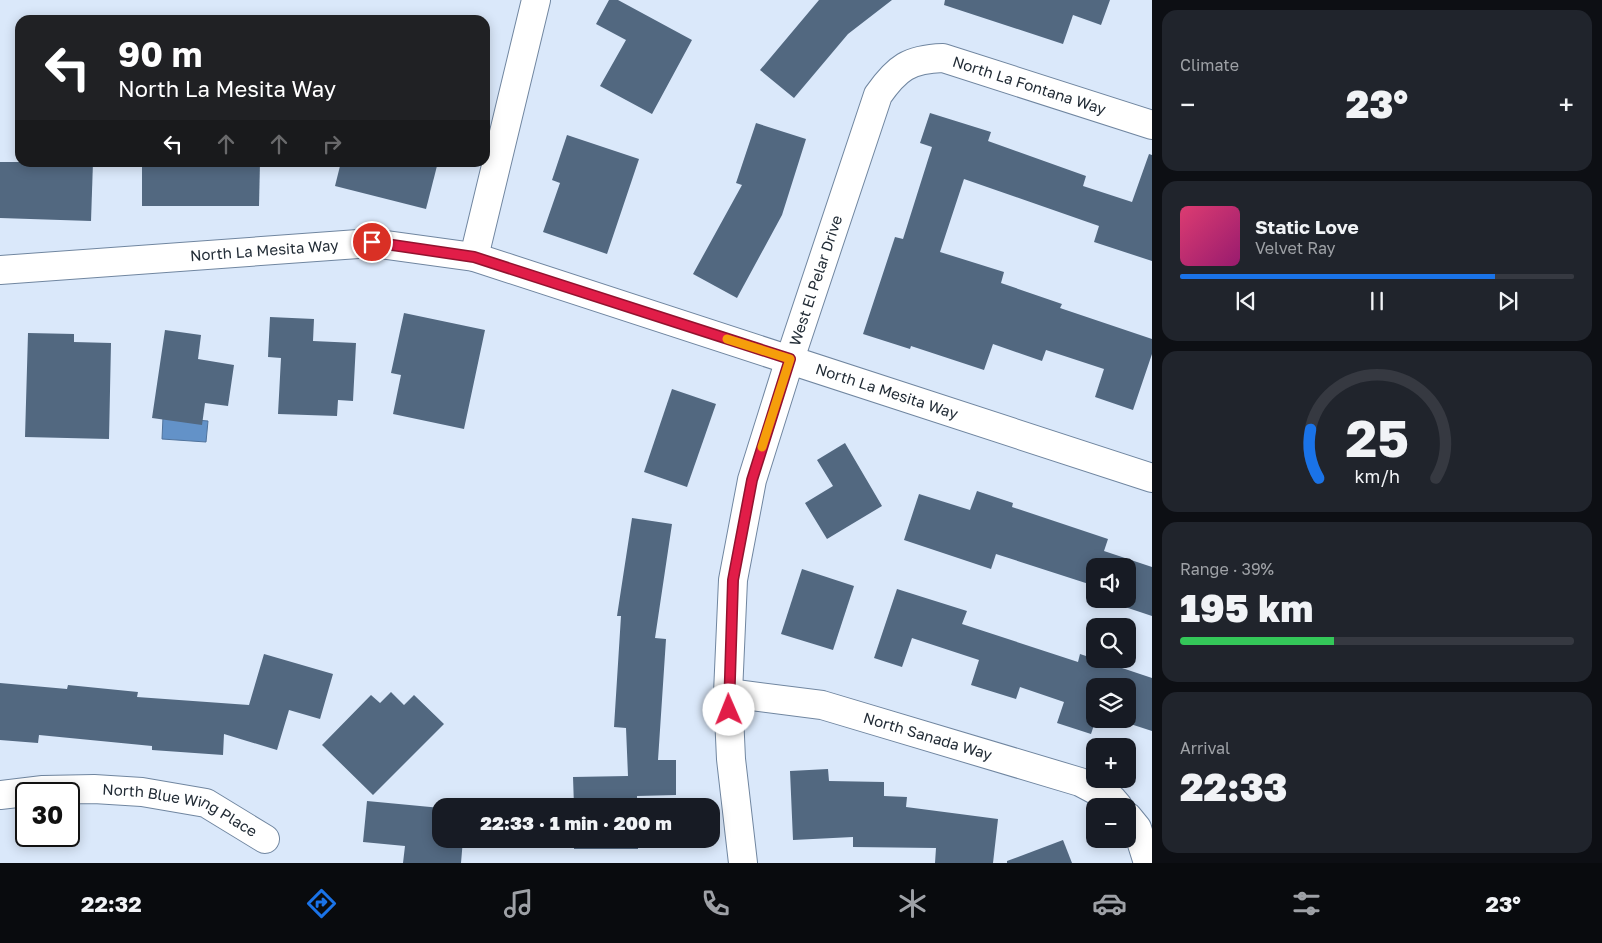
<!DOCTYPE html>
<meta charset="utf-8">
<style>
:root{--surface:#171b24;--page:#20242c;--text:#f1f3f6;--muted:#9ea1a6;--line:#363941;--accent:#1a73e8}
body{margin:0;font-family:"Golos Text",sans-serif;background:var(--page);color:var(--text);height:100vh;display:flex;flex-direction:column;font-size:19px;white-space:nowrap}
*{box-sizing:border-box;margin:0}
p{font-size:16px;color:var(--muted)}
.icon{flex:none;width:28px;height:28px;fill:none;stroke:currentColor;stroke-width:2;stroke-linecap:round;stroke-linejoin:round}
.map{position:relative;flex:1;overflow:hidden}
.drawer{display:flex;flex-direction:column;gap:10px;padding:10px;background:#0d0f14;width:450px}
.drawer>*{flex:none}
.hud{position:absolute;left:15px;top:15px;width:475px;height:152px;border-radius:15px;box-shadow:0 2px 12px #0003;background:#202124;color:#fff;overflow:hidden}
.tools{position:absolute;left:1086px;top:558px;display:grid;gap:10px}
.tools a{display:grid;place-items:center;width:50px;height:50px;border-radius:10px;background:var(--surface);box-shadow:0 2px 12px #0003;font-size:25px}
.speed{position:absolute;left:15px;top:782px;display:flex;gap:10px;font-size:25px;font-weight:700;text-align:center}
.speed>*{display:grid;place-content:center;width:65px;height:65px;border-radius:50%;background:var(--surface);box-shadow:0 2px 12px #0003;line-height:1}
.speed .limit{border:2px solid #111;border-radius:8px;background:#fff;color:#111}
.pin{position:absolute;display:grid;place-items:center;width:42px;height:42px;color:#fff;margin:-21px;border:2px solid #fff;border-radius:50%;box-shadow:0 1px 5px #0007}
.me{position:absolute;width:55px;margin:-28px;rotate:359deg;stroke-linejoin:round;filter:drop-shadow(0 0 4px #0008)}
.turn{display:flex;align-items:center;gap:18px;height:105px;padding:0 20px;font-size:22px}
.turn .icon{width:65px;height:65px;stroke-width:2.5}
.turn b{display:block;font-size:35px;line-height:42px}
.lanes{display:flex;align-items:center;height:48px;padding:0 20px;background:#0003;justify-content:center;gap:25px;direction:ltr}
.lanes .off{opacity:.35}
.big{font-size:38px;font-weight:800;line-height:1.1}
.drawer .widget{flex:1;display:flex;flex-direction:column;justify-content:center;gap:8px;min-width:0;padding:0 18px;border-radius:15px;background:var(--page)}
.drawer .dial{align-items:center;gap:0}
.dial svg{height:130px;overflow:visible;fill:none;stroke:var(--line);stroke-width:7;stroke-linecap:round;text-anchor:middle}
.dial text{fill:var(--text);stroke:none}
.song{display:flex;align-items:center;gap:15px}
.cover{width:60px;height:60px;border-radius:8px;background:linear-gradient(135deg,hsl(340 70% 55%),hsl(320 70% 35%))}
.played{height:5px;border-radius:2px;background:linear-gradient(90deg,var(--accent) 80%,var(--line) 80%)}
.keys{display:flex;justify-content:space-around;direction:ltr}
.heat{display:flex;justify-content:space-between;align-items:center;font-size:28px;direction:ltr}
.charge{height:8px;border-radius:4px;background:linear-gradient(90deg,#34c759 39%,var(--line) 0)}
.trip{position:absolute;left:432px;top:798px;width:288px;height:50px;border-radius:15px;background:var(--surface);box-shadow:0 2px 12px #0003;font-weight:800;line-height:50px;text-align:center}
.tab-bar{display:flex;height:80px;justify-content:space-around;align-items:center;background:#090b0e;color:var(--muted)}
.tab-bar .icon{width:35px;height:35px}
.tab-bar .on{color:var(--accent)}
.tab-bar b{font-size:22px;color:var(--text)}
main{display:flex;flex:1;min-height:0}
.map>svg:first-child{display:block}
</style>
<main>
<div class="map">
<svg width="1152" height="863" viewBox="0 0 1152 863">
<rect width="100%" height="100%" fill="#dae8fa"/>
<path fill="#6392c8" stroke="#50739c" d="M 163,417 L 208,421 L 206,442 L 162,439 Z"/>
<g fill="#526880">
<path d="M 609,0 L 618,0 L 692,40 L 652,114 L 600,86 L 626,40 L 596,24 Z"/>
<path d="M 819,0 L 892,0 L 848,34 L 794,98 L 760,70 Z"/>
<path d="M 945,0 L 1110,0 L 1101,25 L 1073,15 L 1063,44 L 944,5 Z"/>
<path d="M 930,113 L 991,132 L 988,141 L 1086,176 L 1083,186 L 1132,202 L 1149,154 L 1152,155 L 1152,261 L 1094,242 L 1099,226 L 964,179 L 940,252 L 1004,272 L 1001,283 L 1062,304 L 1060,308 L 1152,339 L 1152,354 L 1133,410 L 1095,397 L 1104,369 L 1046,350 L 1042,361 L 993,344 L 984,370 L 911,346 L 910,349 L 863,334 L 895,237 L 903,239 L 932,147 L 920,143 Z"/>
<path d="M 756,123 L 806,139 L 782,215 L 737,298 L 693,274 L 742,185 L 736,183 Z"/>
<path d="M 567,135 L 639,159 L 607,254 L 543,232 L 560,183 L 552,180 Z"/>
<path d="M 0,162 L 93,162 L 91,221 L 0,218 Z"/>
<path d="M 157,162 L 260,162 L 259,206 L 142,206 L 142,164 Z"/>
<path d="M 341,162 L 438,162 L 426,209 L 335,186 Z"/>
<path d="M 404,313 L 485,330 L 464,429 L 393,414 L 401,375 L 391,373 Z"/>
<path d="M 270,317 L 314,319 L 313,341 L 356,343 L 353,401 L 338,400 L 337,416 L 278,414 L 281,358 L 268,357 Z"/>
<path d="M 165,330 L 201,335 L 198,359 L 234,365 L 228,406 L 205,403 L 202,425 L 152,418 Z"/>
<path d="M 28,333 L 74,334 L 74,342 L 111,343 L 109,439 L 25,437 Z"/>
<path d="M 672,389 L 716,404 L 687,487 L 644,472 Z"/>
<path d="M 845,443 L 882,506 L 827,539 L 805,503 L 833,486 L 817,460 Z"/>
<path d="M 977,491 L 1013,503 L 1012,507 L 1108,539 L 1104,551 L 1152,567 L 1152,616 L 1113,603 L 1114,599 L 1128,599 L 1128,566 L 1095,566 L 1095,586 L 996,554 L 991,569 L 904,540 L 919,494 L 970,510 Z"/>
<path d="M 632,518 L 672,524 L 655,638 L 666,639 L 658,760 L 676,760 L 676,795 L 637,796 L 637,806 L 574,806 L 573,777 L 628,776 L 626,728 L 614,727 L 621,616 L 617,616 Z"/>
<path d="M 802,569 L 854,586 L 833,650 L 781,634 Z"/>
<path d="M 897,589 L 967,611 L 962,624 L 1078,662 L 1080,654 L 1152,678 L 1152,731 L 1115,719 L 1128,719 L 1128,686 L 1095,686 L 1096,719 L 1091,734 L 1057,723 L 1064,702 L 1020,687 L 1016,699 L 971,685 L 979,660 L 912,638 L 902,667 L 874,658 Z"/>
<path d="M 264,654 L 333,674 L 320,719 L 289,710 L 277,750 L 224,734 L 223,755 L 152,750 L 152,746 L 39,735 L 38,743 L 0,740 L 0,683 L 67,689 L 68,685 L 138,692 L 137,697 L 249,705 Z"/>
<path d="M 391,692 L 404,705 L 414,695 L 444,724 L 373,795 L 322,745 L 371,695 L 380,703 Z"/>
<path d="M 828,769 L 829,781 L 884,782 L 884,796 L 907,797 L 906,807 L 998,819 L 993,863 L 935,863 L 936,848 L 853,847 L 853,837 L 793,840 L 790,771 Z"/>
<path d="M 367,801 L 441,808 L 441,839 L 463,839 L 461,863 L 403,863 L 405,846 L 363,842 Z"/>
<rect x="574" y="839" width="64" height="10"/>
<path d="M 1063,840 L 1072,863 L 1007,863 L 1007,861 Z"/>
</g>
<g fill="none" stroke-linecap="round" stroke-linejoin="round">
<g stroke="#7086a0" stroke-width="30">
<g id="minor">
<path d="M 474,257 L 536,0"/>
<path id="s1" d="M 0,270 L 372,243 L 474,257 L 1152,478"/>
<path id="s2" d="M 728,693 L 822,705 L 1080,782 L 1112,799 L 1118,806"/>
<path id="s3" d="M 0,795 L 43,790 L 94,789 L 142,792 L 206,803 L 265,839"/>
<path d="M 1128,817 L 1137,828 L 1148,863"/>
<path id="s4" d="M 743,863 L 731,759 L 728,693 L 733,580 L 752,480 L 790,359 L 878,95 C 897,68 909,59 943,58 L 1152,125"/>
</g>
</g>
<use href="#minor" stroke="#fff" stroke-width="28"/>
</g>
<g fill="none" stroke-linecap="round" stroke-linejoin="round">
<g stroke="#92132f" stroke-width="12">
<path id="route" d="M 372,242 L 474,257 L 790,359 L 752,480 L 733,580 L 729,710"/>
</g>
<use href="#route" stroke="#e11d48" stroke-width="9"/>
<path stroke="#f59e0b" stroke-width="9" d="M 727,339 L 790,359 L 762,447"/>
</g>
<g text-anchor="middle" stroke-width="5" stroke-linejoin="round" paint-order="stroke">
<g font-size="15" fill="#222c36" stroke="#dae8fa">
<text dy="5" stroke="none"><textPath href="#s4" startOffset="960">North La Fontana Way</textPath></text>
<text dy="5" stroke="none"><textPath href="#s1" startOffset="265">North La Mesita Way</textPath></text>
<text dy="5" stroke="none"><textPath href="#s4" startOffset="595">West El Pelar Drive</textPath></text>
<text dy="5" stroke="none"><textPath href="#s1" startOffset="910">North La Mesita Way</textPath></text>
<text dy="5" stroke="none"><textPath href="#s2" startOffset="205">North Sanada Way</textPath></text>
<text dy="5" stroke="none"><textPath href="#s3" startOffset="184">North Blue Wing Place</textPath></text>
</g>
</g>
</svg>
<div class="tools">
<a><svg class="icon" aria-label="sound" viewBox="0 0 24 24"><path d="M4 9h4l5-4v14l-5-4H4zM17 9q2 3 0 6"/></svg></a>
<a><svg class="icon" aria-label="search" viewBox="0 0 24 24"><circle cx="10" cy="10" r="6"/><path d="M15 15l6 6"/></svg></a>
<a><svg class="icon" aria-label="layers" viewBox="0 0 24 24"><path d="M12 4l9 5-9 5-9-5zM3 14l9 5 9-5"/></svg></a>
<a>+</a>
<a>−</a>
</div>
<div class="speed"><div class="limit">30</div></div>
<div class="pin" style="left:372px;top:242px;background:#d93025"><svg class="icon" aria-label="arrive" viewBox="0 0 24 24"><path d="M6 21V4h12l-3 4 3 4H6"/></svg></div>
<svg class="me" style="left:729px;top:710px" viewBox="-20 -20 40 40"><circle r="19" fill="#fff"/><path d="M0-13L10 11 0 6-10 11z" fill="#e11d48"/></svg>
<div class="trip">22:33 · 1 min · 200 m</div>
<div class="hud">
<div class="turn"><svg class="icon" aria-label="left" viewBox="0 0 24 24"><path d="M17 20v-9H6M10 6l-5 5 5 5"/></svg><div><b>90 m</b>North La Mesita Way</div></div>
<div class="lanes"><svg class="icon" aria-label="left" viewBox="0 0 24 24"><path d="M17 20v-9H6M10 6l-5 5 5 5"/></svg><svg class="icon off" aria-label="ahead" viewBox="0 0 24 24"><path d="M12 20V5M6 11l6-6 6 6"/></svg><svg class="icon off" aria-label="ahead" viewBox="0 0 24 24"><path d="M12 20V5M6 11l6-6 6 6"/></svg><svg class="icon off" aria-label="right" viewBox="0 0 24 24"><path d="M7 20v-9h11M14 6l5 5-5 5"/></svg></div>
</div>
</div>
<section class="drawer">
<div class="widget"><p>Climate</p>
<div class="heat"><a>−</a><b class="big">23°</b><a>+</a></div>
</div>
<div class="widget">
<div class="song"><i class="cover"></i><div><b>Static Love</b><p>Velvet Ray</p></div></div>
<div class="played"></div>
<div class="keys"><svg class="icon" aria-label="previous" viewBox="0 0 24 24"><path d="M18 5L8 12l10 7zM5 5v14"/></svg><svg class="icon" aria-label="pause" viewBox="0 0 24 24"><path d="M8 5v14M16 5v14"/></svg><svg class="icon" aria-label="next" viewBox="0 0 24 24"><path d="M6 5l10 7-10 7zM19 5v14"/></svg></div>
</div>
<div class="widget dial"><svg viewBox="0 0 100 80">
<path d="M14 69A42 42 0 1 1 86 69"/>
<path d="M14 69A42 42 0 0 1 9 39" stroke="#1a73e8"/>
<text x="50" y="56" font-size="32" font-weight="700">25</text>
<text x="50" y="72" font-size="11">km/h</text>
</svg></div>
<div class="widget"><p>Range · 39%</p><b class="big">195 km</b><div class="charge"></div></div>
<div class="widget"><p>Arrival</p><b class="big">22:33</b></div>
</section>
</main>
<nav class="tab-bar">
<b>22:32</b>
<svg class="icon on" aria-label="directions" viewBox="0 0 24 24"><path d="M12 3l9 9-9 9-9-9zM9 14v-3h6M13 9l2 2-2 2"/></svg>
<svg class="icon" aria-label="music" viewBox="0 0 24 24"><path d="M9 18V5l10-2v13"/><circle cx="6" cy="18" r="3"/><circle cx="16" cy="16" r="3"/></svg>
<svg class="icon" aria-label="phone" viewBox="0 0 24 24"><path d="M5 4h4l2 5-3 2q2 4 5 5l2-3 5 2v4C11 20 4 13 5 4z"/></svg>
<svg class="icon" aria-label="climate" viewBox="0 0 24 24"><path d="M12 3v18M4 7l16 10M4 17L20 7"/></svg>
<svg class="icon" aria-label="car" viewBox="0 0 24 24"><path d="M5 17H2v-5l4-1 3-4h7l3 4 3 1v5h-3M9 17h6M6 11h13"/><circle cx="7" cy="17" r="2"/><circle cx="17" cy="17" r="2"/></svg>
<svg class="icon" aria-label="filters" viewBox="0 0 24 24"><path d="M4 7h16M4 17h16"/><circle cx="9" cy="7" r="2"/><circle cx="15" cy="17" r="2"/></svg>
<b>23°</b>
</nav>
